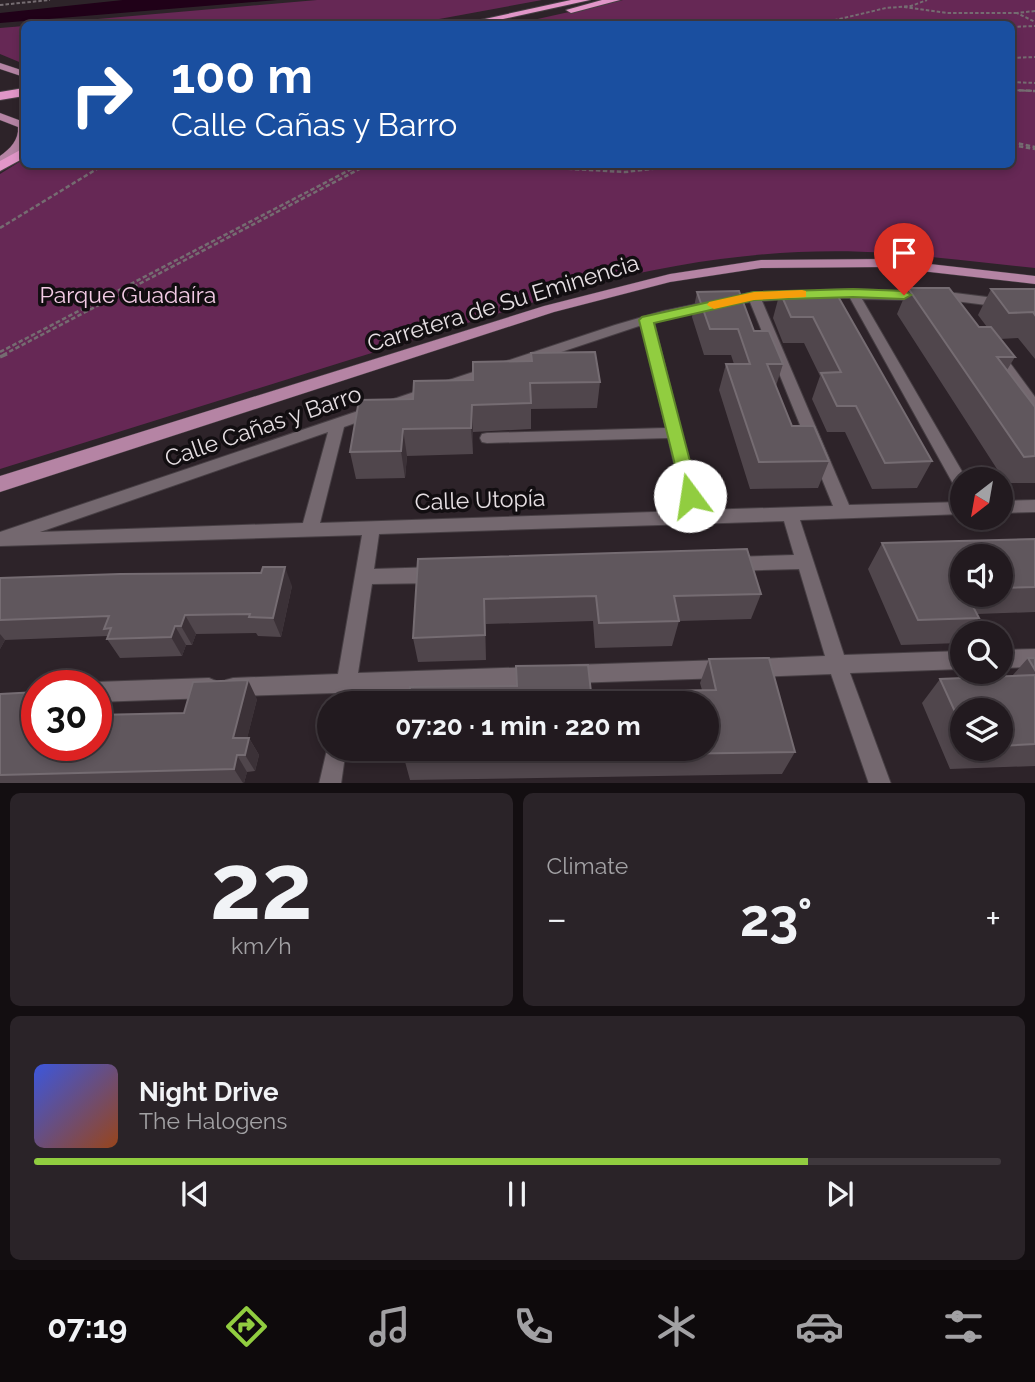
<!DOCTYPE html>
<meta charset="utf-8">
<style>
:root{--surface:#221a1f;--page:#2a2328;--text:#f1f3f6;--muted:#a2a1a4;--line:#3f383d;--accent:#91cd40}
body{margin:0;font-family:Raleway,sans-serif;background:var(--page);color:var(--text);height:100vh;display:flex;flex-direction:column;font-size:26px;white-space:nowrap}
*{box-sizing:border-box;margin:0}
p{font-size:23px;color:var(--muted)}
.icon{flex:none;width:38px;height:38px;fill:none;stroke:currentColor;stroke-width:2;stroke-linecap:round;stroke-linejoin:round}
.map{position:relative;height:783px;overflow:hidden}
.side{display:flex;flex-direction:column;gap:10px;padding:10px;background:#130e11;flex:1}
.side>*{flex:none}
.banner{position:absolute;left:21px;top:21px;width:994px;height:147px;border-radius:10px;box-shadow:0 4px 10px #0003,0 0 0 2px var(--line);background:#1a4fa0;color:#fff;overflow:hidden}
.needle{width:46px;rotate:211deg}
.tools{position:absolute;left:950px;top:467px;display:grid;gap:14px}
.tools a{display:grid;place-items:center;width:63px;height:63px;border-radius:50%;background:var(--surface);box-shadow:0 4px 10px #0003,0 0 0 2px var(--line);font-size:35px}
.speed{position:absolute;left:21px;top:670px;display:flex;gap:14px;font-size:35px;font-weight:700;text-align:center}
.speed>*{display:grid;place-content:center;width:91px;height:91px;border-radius:50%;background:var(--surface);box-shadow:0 4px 10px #0003,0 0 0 2px var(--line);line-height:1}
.speed .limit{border:10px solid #d22;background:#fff;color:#111}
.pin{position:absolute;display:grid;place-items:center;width:60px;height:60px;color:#fff;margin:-72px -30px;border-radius:50% 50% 50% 0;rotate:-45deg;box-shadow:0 0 7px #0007}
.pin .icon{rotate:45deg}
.me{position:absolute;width:77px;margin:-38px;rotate:346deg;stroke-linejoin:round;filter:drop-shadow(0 0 5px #0008)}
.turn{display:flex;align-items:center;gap:24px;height:147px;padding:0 35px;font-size:32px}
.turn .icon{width:91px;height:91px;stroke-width:2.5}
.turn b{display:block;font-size:49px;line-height:60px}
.big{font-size:52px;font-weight:700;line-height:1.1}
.side .card{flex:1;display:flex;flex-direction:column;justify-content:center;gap:10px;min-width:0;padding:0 24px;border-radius:10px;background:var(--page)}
.side .dial{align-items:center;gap:0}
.dial b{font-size:91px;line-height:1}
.song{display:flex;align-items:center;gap:21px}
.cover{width:84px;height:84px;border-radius:10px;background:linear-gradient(135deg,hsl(230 70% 55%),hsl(20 70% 35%))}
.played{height:7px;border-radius:4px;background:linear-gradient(90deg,var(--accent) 80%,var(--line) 80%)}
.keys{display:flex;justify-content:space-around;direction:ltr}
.heat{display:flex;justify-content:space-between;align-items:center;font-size:38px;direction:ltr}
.side .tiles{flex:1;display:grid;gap:10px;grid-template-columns:1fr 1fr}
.card:last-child{grid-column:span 2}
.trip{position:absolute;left:317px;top:691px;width:402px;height:70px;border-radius:35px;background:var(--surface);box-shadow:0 4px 10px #0003,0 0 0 2px var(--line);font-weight:700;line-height:70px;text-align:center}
.tabs{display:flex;height:112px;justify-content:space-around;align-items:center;background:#0e0a0c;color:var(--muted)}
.tabs .icon{width:49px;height:49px}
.tabs .on{color:var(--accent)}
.tabs b{font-size:32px;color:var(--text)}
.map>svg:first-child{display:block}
</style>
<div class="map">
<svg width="1035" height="784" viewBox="0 0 1035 784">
<rect width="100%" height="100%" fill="#2d2329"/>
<g fill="#662855">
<path d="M 317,0 L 542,0 L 412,24 L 40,24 Z"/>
<path d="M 623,0 L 1035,0 L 1035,268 C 986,263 936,257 887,253 C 788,246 688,260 592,284 L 0,469 L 0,174 L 24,159 L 24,164 L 1012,164 L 1012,24 L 515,24 Z"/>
<path d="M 24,26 L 24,64 L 0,54 L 0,28 Z"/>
</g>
<path fill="#200118" d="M 123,0 L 277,0 L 0,23 L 0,13 Z"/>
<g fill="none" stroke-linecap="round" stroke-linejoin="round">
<g stroke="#473f44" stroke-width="2">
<g id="minor">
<path d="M 853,289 L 955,293 L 1035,303 L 1035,311 L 955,301 L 862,299 L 967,480 L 962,480 L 962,491 L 956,489 L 850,298 L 817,298 L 811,294 L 817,290 Z"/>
<path d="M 796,291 L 800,292 L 802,295 L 800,298 L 762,301 L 849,505 L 962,502 L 962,514 L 800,520 L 844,655 L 962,651 L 962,669 L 850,673 L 891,784 L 869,784 L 831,674 L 754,677 L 747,674 L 744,668 L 747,662 L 754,659 L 825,656 L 799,569 L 733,571 L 727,569 L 724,564 L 727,559 L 733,557 L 794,555 L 784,521 L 379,534 L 374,569 L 437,567 L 443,570 L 446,575 L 443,580 L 437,583 L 372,584 L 358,673 L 534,667 L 541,669 L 544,676 L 541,683 L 534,685 L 355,692 L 353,704 L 333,704 L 335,693 L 233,696 L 226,694 L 223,687 L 226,680 L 233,678 L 338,674 L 362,535 L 0,546 L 0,532 L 429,387 L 434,389 L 436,392 L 434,395 L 344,427 L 320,523 L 685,511 L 668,438 L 487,443 L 482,442 L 480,438 L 482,434 L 487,433 L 666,428 L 642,325 L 453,388 L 443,388 L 441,385 L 443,382 L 615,325 L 663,311 L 754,292 L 759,294 ZM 750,302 L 833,506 L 701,510 L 654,322 L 707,309 ZM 328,432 L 303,523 L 40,532 Z"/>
<path d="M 997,351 L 1002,352 L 1035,397 L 1035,412 L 1030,411 L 990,355 Z"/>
<path d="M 1035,500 L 1035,512 L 1001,513 L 1001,501 Z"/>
<path d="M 1035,649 L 1035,667 L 1001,668 L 1001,650 Z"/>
<path d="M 723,660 L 730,663 L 733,669 L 730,675 L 723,678 L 572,683 L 565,681 L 562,674 L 565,667 L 572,665 Z"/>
<path d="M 209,678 L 216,681 L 219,688 L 216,695 L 209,698 L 96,702 L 96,686 L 89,686 L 96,682 Z"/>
<path d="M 329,741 L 329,749 L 346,749 L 341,784 L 319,784 Z"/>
</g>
</g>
<g stroke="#473f44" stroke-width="1">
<g id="primary">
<path d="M 0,63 L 24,71 L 24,77 L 0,69 Z"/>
<path d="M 0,113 L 24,122 L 22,150 L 0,165 L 0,156 C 10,149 19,140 18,127 L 0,120 Z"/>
<path d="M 886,259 L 1035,276 L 1035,284 L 886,267 L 761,268 L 670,282 L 554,312 L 0,492 L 0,476 L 544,306 L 670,274 L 761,260 Z"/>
</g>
</g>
<g stroke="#473f44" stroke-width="2">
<g id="motorway">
<path d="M 571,0 L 590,0 L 480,24 L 462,24 Z"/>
<path d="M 602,0 L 620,0 L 571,13 L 566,10 Z"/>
<path d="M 24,88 L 24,96 L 0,100 L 0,92 Z"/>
<path d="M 24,148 L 24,158 L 0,171 L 0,161 Z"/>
</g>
</g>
<g stroke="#756c71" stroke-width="2" stroke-dasharray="3.5 2" stroke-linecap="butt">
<path d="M 0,5 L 50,0"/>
<path d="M 904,7 L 947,13 L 1017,13"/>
<path d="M 1035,11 L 1017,13 L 1035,22"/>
<path d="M 818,24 L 886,8 L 911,6 L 927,0"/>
<path d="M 1012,27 L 1035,26"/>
<path d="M 1012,58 L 1035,57"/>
<path d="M 1012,82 L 1035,83"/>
<path d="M 1012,90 L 1035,91"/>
</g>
<g stroke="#756c71" stroke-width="2.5" stroke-dasharray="4.5 2.5" stroke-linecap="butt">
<path d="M 1012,90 L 1035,91"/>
<path d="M 1012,142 L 1035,147"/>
<path d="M 1012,145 L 1035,149"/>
<path d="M 484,164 L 625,172 L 698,164"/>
<path d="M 613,169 L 658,164"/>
<path d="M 0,228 L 105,164"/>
<path d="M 0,352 L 361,164"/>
<path d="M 3,355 L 369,164"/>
</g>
<path stroke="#756c71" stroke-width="3.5" stroke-dasharray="8 3.5" stroke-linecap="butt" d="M 0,357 L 7,354"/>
<use href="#minor" fill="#74686f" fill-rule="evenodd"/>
<use href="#primary" fill="#b584a4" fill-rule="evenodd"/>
<use href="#motorway" fill="#e196c8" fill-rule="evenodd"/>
</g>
<g fill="#50464c" fill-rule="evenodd">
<path d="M 908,288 L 979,327 L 987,327 L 978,315 L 991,289 L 1035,289 L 1035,359 L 1018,338 L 1000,339 L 1015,357 L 1007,370 L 1035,407 L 1035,483 L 1006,483 L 897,314 Z"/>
<path d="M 835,291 L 932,461 L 917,488 L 872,489 L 845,432 L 827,432 L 812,399 L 820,376 L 804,343 L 783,343 L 773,318 L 780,292 Z"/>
<path d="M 697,292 L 754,331 L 783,364 L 776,386 L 792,426 L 829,461 L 818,488 L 750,489 L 719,390 L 726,364 L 734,364 L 731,355 L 704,355 L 692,317 Z"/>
<path d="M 531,353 L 600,382 L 597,408 L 531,409 L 531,429 L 473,432 L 473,454 L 407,456 L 405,478 L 356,479 L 350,452 L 473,380 L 531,361 Z"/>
<path d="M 1035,539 L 1035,612 L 977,614 L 979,618 L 967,634 L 962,634 L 962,640 L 960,643 L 901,645 L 868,569 L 882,543 ZM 962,556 L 1001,556 L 1001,595 L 962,595 Z"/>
<path d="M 418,559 L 761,594 L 751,619 L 679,621 L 672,646 L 595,648 L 593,621 L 486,624 L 486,660 L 418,662 L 413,638 Z"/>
<path d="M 0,578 L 292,586 L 281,637 L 258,636 L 256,633 L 196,634 L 192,645 L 186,645 L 182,656 L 120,658 L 107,639 L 108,636 L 5,640 L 0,649 Z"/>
<path d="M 1028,658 L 1035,658 L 1035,766 L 950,769 L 922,703 L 940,679 L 1012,676 ZM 962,710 L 1001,710 L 1001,749 L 962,749 Z"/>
<path d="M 709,659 L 795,752 L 782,774 L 410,780 L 404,758 L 591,692 L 702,690 L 700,683 Z"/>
<path d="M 0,694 L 37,746 L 184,713 L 257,699 L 247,738 L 249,738 L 259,755 L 255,771 L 247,772 L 244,783 L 0,783 Z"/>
</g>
<g fill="#3b3137">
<path d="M 472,405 L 473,432 L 473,454 L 471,428 Z"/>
<path d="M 403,429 L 407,456 L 405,478 L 401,451 Z"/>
<path d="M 285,567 L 292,586 L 281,637 L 273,618 Z"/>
<path d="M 484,599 L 486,624 L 486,660 L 485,635 Z"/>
<path d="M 185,615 L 196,634 L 192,645 L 181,626 Z"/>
<path d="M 175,626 L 186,645 L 182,656 L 171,637 Z"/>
<path d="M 0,634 L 5,640 L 0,649 Z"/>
<path d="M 248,680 L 257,699 L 243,755 L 233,738 Z"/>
<path d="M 249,738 L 259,755 L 255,771 L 245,755 Z"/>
<path d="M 237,755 L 247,772 L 244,783 L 243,783 L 234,769 Z"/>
</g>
<g fill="#60575d" stroke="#756c72" stroke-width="2">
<path d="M 908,288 L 949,288 L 979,327 L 991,327 L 1015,357 L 997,357 L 1035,407 L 1035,456 L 1024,457 Z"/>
<path d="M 991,289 L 1035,289 L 1035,315 L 1033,312 L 1009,313 Z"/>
<path d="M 739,291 L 754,331 L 769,331 L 783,364 L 767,364 L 792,426 L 814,426 L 829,461 L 759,462 L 726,364 L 750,364 L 738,329 L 710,329 L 697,292 Z"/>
<path d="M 835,291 L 932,461 L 885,463 L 856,406 L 837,406 L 821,373 L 841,372 L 813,317 L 791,317 L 780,292 Z"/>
<path d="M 595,352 L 600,382 L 530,383 L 531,403 L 472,405 L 471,428 L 403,429 L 401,451 L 350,452 L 359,400 L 413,399 L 414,381 L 473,380 L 473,362 L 532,361 L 531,353 Z"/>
<path d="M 1035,539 L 1035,587 L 1001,588 L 1001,556 L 962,556 L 962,595 L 967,595 L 979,618 L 918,620 L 882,543 Z"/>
<path d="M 747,549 L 761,594 L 674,596 L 679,621 L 599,623 L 596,596 L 484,599 L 485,635 L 413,638 L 418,559 Z"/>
<path d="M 263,567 L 285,567 L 273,618 L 249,617 L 250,614 L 185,615 L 181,626 L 175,626 L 171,637 L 107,639 L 111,628 L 104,629 L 109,616 L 0,620 L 0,578 L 120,574 L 261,573 Z"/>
<path d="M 769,658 L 795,752 L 404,758 L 405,749 L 707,749 L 707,704 L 409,704 L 410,687 L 517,686 L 516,666 L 588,665 L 591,692 L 716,690 L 709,659 Z"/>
<path d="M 1028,658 L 1035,658 L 1035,670 Z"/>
<path d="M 1035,675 L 1035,744 L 1001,746 L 1001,710 L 962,710 L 962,727 L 940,679 Z"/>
<path d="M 248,680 L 233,738 L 249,738 L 245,755 L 237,755 L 234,769 L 0,775 L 0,694 L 37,692 L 37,746 L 96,746 L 96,715 L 184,713 L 193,682 Z"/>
</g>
<path fill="#91cd40" stroke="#5e852a" stroke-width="2" d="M 853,289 L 904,291 L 911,295 L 904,299 L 853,297 L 754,300 L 654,323 L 699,496 L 696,501 L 684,501 L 639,320 L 642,317 L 754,292 Z"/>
<path fill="#f59e0b" d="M 802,290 L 806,291 L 806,297 L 754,300 L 714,309 L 707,305 L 709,302 L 754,292 Z"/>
<g text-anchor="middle" stroke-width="7" stroke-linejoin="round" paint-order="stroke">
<g font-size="23" fill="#f3cbe5" stroke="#120e11">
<text x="128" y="303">Parque Guadaíra</text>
</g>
<g font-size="23" fill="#e6dfe3" stroke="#120e11">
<text transform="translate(503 303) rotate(-17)" y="8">Carretera de Su Eminencia</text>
<text transform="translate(263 426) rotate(-19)" y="8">Calle Cañas y Barro</text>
<text transform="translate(480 500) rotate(-2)" y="8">Calle Utopía</text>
</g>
</g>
</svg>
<div class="tools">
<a><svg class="needle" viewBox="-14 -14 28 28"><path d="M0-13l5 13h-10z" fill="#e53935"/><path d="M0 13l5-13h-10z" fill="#a2a1a4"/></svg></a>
<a><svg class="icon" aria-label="sound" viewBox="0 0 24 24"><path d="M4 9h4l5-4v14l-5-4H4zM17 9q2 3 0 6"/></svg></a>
<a><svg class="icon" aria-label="search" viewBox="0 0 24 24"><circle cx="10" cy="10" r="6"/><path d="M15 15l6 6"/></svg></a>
<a><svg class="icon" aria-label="layers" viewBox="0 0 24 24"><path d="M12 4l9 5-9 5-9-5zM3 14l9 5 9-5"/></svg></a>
</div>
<div class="speed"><div class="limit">30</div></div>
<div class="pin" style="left:904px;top:295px;background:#d93025"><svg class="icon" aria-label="arrive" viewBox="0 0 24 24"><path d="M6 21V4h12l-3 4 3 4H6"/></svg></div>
<svg class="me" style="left:690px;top:496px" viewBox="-20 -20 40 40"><circle r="19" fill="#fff"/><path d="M0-13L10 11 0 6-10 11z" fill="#91cd40"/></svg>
<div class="trip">07:20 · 1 min · 220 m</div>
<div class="banner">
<div class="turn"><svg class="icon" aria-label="right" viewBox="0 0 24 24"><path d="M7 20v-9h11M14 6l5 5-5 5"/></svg><div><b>100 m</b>Calle Cañas y Barro</div></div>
</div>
</div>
<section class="side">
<div class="tiles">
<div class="card dial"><b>22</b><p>km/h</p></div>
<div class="card"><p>Climate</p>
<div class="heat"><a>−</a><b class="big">23°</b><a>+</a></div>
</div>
<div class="card">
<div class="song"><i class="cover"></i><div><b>Night Drive</b><p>The Halogens</p></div></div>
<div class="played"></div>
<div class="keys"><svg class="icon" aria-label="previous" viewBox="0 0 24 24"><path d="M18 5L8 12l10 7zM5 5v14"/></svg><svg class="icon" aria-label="pause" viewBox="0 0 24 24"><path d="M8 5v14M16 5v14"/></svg><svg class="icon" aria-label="next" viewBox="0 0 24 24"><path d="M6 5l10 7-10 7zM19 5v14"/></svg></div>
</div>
</div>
</section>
<nav class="tabs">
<b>07:19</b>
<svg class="icon on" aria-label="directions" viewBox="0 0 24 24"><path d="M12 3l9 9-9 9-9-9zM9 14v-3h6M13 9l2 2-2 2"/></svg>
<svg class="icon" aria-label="music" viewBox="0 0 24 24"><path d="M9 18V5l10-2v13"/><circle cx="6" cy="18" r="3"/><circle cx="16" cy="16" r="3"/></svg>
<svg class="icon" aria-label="phone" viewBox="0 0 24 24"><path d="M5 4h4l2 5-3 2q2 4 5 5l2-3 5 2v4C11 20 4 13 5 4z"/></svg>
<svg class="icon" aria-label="climate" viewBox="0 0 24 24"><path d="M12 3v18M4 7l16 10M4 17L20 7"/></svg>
<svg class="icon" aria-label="car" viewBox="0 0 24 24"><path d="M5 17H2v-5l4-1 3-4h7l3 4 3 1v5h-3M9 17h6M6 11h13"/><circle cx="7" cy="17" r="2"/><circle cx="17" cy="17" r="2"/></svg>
<svg class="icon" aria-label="filters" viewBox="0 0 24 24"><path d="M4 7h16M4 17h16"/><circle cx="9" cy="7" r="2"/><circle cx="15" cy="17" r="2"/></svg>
</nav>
